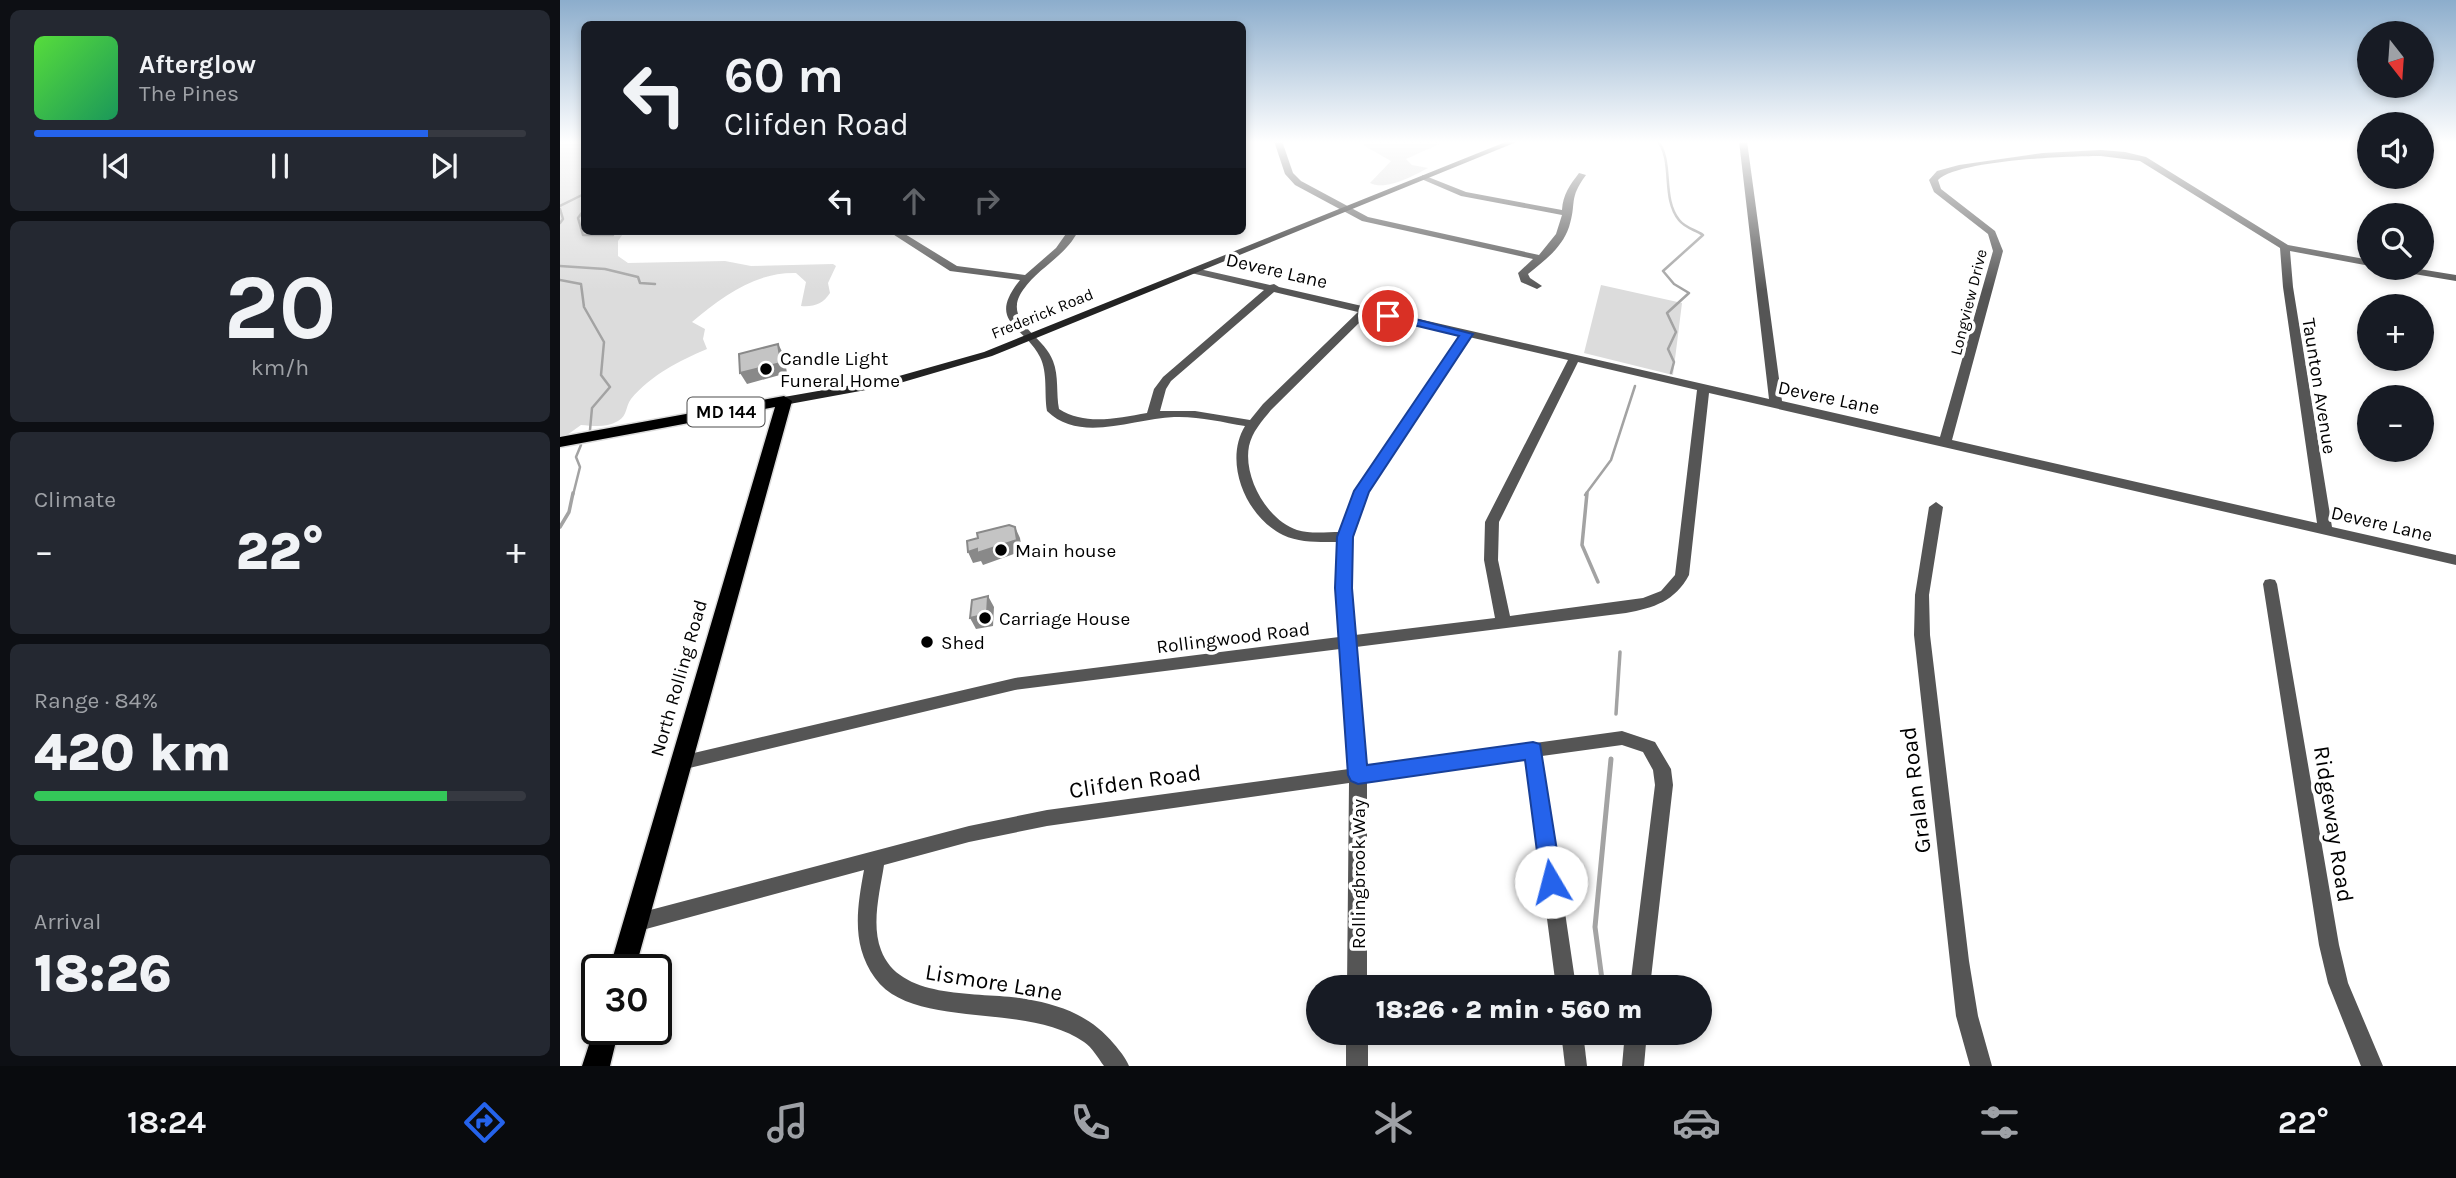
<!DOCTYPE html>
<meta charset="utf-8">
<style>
:root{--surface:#171b24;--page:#242831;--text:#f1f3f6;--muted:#9ea1a6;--line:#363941;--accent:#2563eb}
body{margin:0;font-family:Karla,sans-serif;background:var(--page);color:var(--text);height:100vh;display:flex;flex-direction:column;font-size:26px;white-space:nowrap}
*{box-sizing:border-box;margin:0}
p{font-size:23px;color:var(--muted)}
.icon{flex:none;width:38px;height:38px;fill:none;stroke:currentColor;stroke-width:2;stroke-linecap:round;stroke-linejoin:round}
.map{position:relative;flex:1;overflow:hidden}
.drawer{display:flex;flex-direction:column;gap:10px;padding:10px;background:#0d0f14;width:560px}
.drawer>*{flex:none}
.banner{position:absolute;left:21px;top:21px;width:665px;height:214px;border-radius:10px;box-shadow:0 4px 10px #0003;background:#171b24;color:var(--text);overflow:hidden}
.needle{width:46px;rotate:163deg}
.buttons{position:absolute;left:1797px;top:21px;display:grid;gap:14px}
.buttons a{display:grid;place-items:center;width:77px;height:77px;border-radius:50%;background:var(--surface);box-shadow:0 4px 10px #0003;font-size:35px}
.speed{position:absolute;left:21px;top:954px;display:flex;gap:14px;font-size:35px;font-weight:700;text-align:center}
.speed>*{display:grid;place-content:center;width:91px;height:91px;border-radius:50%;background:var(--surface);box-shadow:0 4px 10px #0003;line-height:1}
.speed .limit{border:4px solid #111;border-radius:10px;background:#fff;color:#111}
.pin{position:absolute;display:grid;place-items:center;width:60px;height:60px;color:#fff;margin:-30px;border:4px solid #fff;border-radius:50%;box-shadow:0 2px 7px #0007}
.me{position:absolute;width:77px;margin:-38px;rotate:352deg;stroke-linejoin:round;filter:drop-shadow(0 0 5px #0008)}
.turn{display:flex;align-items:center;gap:24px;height:147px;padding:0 28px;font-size:32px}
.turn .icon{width:91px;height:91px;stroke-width:2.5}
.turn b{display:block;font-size:49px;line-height:60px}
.lanes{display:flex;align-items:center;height:66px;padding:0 28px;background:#0003;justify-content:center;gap:35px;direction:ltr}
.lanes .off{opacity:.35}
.big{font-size:52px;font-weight:800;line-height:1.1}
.drawer .widget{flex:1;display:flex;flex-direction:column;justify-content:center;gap:10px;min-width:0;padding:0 24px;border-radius:10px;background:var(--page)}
.drawer .dial{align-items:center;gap:0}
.dial b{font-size:91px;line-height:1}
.song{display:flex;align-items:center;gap:21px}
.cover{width:84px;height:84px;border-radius:10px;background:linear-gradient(135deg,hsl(110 70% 55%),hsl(150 70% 35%))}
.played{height:7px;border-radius:4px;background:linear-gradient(90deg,var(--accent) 80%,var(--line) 80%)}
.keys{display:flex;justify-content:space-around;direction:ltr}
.heat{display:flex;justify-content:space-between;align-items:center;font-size:38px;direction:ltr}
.charge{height:10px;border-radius:5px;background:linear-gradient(90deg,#34c759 84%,var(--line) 0)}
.trip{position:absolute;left:746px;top:975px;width:406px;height:70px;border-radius:35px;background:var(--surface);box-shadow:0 4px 10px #0003;font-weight:800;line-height:70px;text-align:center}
.dock{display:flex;height:112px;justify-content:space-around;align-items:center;background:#090b0e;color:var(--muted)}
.dock .icon{width:49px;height:49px}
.dock .active{color:var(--accent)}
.dock b{font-size:32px;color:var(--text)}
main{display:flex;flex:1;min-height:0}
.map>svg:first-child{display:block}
</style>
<main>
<section class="drawer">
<div class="widget">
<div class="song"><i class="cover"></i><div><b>Afterglow</b><p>The Pines</p></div></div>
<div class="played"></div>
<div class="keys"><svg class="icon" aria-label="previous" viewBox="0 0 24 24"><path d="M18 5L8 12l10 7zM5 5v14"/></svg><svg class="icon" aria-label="pause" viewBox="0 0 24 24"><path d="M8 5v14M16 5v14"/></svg><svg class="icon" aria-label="next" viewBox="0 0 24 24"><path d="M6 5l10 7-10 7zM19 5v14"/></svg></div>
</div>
<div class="widget dial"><b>20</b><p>km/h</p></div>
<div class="widget"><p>Climate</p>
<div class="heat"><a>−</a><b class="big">22°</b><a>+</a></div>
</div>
<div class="widget"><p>Range · 84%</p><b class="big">420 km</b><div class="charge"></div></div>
<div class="widget"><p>Arrival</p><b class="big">18:26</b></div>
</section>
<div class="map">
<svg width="1896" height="1066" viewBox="0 0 1896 1066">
<rect width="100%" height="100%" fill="#fff"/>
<g fill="#dcdcdc">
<path d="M 0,141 L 24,141 L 24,231 L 65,231 L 58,241 L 58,256 L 68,263 L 165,261 L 191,266 L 273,264 L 276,266 L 268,283 L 270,293 C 263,304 254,307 241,306 L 246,282 L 236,273 C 195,272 163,296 132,322 L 145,329 L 143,339 L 147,349 C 119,361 91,375 71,399 C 65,407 68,415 58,421 C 46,428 34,426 21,425 L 7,435 L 0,437 Z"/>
<path d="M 807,141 L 886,141 L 846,159 L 852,165 L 868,168 C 853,176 826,191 810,183 L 831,161 L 803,145 Z"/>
<path d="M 1041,285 L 1122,303 L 1113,375 L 1024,353 Z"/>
</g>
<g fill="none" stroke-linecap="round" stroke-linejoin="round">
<g stroke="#a3a3a3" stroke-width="2.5">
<path d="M 1098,141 C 1114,163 1101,197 1119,220 C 1125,228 1136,230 1143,235 L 1103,271 L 1114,284 L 1129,293 L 1107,313 L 1116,332 L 1108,349 L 1114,362 L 1111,373"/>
<path d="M 0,206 L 24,194"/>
<path d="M 0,209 L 3,219 L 0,223"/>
<path d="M 24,210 L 18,218 L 23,235 L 53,235"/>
<path d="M 0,266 L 45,269 L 78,277 L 80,283 L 95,284"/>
<path d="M 0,280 L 21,284 L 24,307 L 44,342 L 41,375 L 50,387 L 32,408 L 30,430"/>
<path d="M 13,495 L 20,467 L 16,457 L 21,445"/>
<path d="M 1025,495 L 1051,460 L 1075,386"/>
</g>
<g stroke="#a3a3a3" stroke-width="3.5">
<path d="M 1027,493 L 1022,545 L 1038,582"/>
<path d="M 0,527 L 9,512 L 13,493"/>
<path d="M 1056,714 L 1060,652"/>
</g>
<g stroke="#a3a3a3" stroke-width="5">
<path d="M 1043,987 L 1035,927 L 1051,759"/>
<path d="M 1041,1032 L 1041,1042"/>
</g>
<g stroke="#dbdbdb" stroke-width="3">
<g id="primary">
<path d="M 224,396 L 232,401 L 75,970 L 49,970 L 215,407 L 0,447 L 0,437 Z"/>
<path d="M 37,1020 L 37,1029 L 59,1029 L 50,1066 L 22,1066 Z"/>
</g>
</g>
<g fill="#555" fill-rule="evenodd">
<path d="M 714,141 L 722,141 L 733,173 L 741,181 L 808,217 L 979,255 L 996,234 L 1002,215 L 901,196 L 859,178 L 863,175 L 906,192 L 1002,210 C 1003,194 1010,185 1019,173 L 1026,175 C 1008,199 1017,203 1009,227 C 1002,248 984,261 968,274 L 970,278 L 982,286 L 977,289 L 961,282 L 958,273 L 973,259 L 802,221 L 735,185 L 725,174 Z"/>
<path d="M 1179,141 L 1187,141 L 1222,401 L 1380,437 L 1433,251 L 1428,234 L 1374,192 L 1369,180 L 1377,171 L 1399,165 L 1483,153 L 1541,150 L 1565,152 L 1586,157 L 1728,245 L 1810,260 L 1810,266 L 1730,251 L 1733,287 L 1772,527 L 1896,555 L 1896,565 L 1149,393 L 1129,575 C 1115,601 1094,608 1066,613 L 796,647 L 806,766 L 1062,731 L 1095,742 L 1111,769 L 1113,785 L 1090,987 L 1070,987 L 1095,785 L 1093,770 L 1083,752 L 1062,745 L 982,756 L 1016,987 L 996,987 L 966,759 L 807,781 L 807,987 L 787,987 L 789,783 L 487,826 L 409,842 L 324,865 C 320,891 311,924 321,950 C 340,1002 421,991 466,999 C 501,1005 531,1016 554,1044 C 560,1051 565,1057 569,1066 L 544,1066 C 538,1058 532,1047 524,1042 C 466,1001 353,1031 315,978 C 291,945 297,908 304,870 L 75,932 L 68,930 L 65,923 L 68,916 L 75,914 L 409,826 L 487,810 L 789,769 L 780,649 L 455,690 L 121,770 L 115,768 L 112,763 L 115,758 L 121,756 L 455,678 L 779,637 L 776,588 L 778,542 C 759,542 740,543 723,535 C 686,517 663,462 685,426 C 662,422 638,416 614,417 C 575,418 520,444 487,411 C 484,394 488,373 480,357 C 463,324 426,323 460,280 L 390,271 L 328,231 L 340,231 L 397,266 L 465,275 L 496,248 L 508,231 L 518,231 C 506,256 479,267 463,290 C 441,321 484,335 493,361 C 499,376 496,394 499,409 C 526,426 557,418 587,413 L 594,389 L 603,377 L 704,290 L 631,273 L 630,271 L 635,268 L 710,285 L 714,284 L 719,287 L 1209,399 ZM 1541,156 L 1580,161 L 1720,248 L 1723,287 L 1757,523 L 1392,440 L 1443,251 L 1435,231 L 1381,189 L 1378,180 C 1398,160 1509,156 1541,156 ZM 714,292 L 798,312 L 703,404 L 690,420 L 635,411 L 600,411 L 606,389 L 611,381 ZM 808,314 L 900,335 L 795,490 L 780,532 C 766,532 750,534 737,530 C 707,520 683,477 689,446 C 692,432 702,421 711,410 ZM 909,337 L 1008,360 L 925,522 L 924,560 L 935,618 L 795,635 L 790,588 L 792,537 L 809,490 ZM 1018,362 L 1137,390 L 1115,575 L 1101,591 L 1083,598 L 950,616 L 938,560 L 939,522 Z"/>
<path d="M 1831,268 L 1853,268 L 1896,275 L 1896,281 L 1836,271 Z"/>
<path d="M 1376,502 L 1383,507 L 1369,595 L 1370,635 L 1409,961 L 1418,1016 L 1432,1066 L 1410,1066 L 1396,1016 L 1354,635 L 1355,595 L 1369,507 Z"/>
<path d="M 1710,579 L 1715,580 L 1717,584 L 1779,945 L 1788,983 L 1823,1066 L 1801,1066 L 1768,983 L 1759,945 L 1703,584 L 1705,580 Z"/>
<rect x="786" y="1032" width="22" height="34"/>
<path d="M 1001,1032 L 1023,1032 L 1027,1066 L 1005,1066 Z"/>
<path d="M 1065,1032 L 1087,1032 L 1084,1066 L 1062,1066 Z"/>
</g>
<path fill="#222" fill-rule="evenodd" d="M 948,141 L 959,141 L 432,356 L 333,385 L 224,405 L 218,401 L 224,397 L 332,378 L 424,352 Z"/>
<use href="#primary" fill="#000" fill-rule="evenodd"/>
</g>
<g fill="#898989">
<path d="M 218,344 L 224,355 L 227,373 L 187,384 L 180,373 Z"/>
<path d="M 455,527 L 460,538 L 462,551 L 423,565 L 421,561 L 413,563 L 408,552 Z"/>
<path d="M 428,596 L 434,607 L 433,626 L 416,629 L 410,618 Z"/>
</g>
<g fill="#c4c4c4" stroke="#898989" stroke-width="2">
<path d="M 218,344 L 221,363 L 180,373 L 179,354 Z"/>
<path d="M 449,525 L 455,527 L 457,540 L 417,553 L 417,549 L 408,552 L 407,541 L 418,538 L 417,533 Z"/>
<path d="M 428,596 L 427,614 L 410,618 L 412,600 Z"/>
</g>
<linearGradient id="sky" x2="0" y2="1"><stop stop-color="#8cadcc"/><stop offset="0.49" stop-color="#fff"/><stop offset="1" stop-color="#fff" stop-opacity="0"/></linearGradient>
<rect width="1896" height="290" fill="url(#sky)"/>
<path fill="#2563eb" stroke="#184099" stroke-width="2" d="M 828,312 L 913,334 L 809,492 L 793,537 L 792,588 L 807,765 L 973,742 L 980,744 L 1002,882 L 999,889 L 991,892 L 984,889 L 981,882 L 965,760 L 798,784 L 791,781 L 788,775 L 775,588 L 777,537 L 794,491 L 899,336 L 824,318 L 824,313 Z"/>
<g fill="#000" stroke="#fff" stroke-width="2.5">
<circle cx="206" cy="369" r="7"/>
<circle cx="441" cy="550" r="7"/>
<circle cx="425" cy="618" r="7"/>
<circle cx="367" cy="642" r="7"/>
</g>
<g text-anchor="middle" stroke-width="7" stroke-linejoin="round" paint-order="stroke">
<g font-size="16" fill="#000" stroke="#fff">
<text transform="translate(1408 302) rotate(-76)" y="6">Longview Drive</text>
<text transform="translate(482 313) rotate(-22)" y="6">Frederick Road</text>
</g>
<rect fill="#fff" stroke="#4c4c4c" stroke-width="2" x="127.5" y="397.5" width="77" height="29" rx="5"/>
<g font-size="18" font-weight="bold" fill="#000">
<text x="166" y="418">MD 144</text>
</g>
<g font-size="19" fill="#000" stroke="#fff">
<text transform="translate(717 270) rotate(13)" y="7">Devere Lane</text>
<text transform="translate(1760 386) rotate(81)" y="7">Taunton Avenue</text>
<text transform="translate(1269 397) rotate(12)" y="7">Devere Lane</text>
<text transform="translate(1822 523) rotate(13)" y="7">Devere Lane</text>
<text transform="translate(673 637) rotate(-7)" y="7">Rollingwood Road</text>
<text transform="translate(118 678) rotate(-74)" y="7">North Rolling Road</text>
<text transform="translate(798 874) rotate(-90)" y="7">Rollingbrook Way</text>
</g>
<g font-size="19" fill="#000" stroke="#fff" text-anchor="start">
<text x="220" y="365">Candle Light<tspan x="220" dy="22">Funeral Home</tspan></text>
<text x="455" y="557">Main house</text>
<text x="439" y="625">Carriage House</text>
<text x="381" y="649">Shed</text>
</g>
<g font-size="23" fill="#000" stroke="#fff">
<text transform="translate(575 781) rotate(-8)" y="8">Clifden Road</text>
<text transform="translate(1355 790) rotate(-97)" y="8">Gralan Road</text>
<text transform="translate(1774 824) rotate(81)" y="8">Ridgeway Road</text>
<text transform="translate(434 982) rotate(9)" y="8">Lismore Lane</text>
</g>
</g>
</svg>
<div class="buttons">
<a><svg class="needle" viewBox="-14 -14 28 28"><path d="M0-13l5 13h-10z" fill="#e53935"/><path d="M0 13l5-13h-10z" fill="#9ea1a6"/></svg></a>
<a><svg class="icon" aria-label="sound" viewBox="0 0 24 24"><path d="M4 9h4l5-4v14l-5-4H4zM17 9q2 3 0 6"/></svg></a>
<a><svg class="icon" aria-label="search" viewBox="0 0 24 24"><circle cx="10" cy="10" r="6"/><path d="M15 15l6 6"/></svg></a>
<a>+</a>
<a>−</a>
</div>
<div class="speed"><div class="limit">30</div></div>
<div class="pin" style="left:828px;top:316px;background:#d93025"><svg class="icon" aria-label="arrive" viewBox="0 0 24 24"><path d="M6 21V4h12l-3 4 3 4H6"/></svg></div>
<svg class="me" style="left:991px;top:882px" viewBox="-20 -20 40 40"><circle r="19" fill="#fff"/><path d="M0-13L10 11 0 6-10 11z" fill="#2563eb"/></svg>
<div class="trip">18:26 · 2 min · 560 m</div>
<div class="banner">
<div class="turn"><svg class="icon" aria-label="left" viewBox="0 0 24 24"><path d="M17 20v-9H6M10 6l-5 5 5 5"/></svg><div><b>60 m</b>Clifden Road</div></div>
<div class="lanes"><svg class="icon" aria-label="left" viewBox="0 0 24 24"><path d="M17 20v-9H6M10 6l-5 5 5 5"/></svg><svg class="icon off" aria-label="ahead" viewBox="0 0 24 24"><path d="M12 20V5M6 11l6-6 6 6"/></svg><svg class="icon off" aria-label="right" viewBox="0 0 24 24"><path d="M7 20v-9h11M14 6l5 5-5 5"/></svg></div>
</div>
</div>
</main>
<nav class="dock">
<b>18:24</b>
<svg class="icon active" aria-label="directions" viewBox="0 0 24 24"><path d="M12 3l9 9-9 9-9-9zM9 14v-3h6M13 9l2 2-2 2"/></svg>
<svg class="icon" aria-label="music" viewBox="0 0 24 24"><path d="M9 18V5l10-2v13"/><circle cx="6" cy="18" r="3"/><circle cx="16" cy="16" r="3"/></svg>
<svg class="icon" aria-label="phone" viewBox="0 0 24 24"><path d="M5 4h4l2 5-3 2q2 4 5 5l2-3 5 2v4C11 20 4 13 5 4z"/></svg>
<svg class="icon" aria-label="climate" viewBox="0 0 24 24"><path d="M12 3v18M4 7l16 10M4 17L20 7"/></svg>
<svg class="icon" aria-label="car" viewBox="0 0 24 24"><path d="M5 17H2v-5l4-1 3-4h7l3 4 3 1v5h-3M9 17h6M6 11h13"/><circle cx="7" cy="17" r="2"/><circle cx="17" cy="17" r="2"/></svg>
<svg class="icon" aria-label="filters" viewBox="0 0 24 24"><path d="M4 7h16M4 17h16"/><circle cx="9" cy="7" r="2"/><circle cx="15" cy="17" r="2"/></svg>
<b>22°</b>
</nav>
